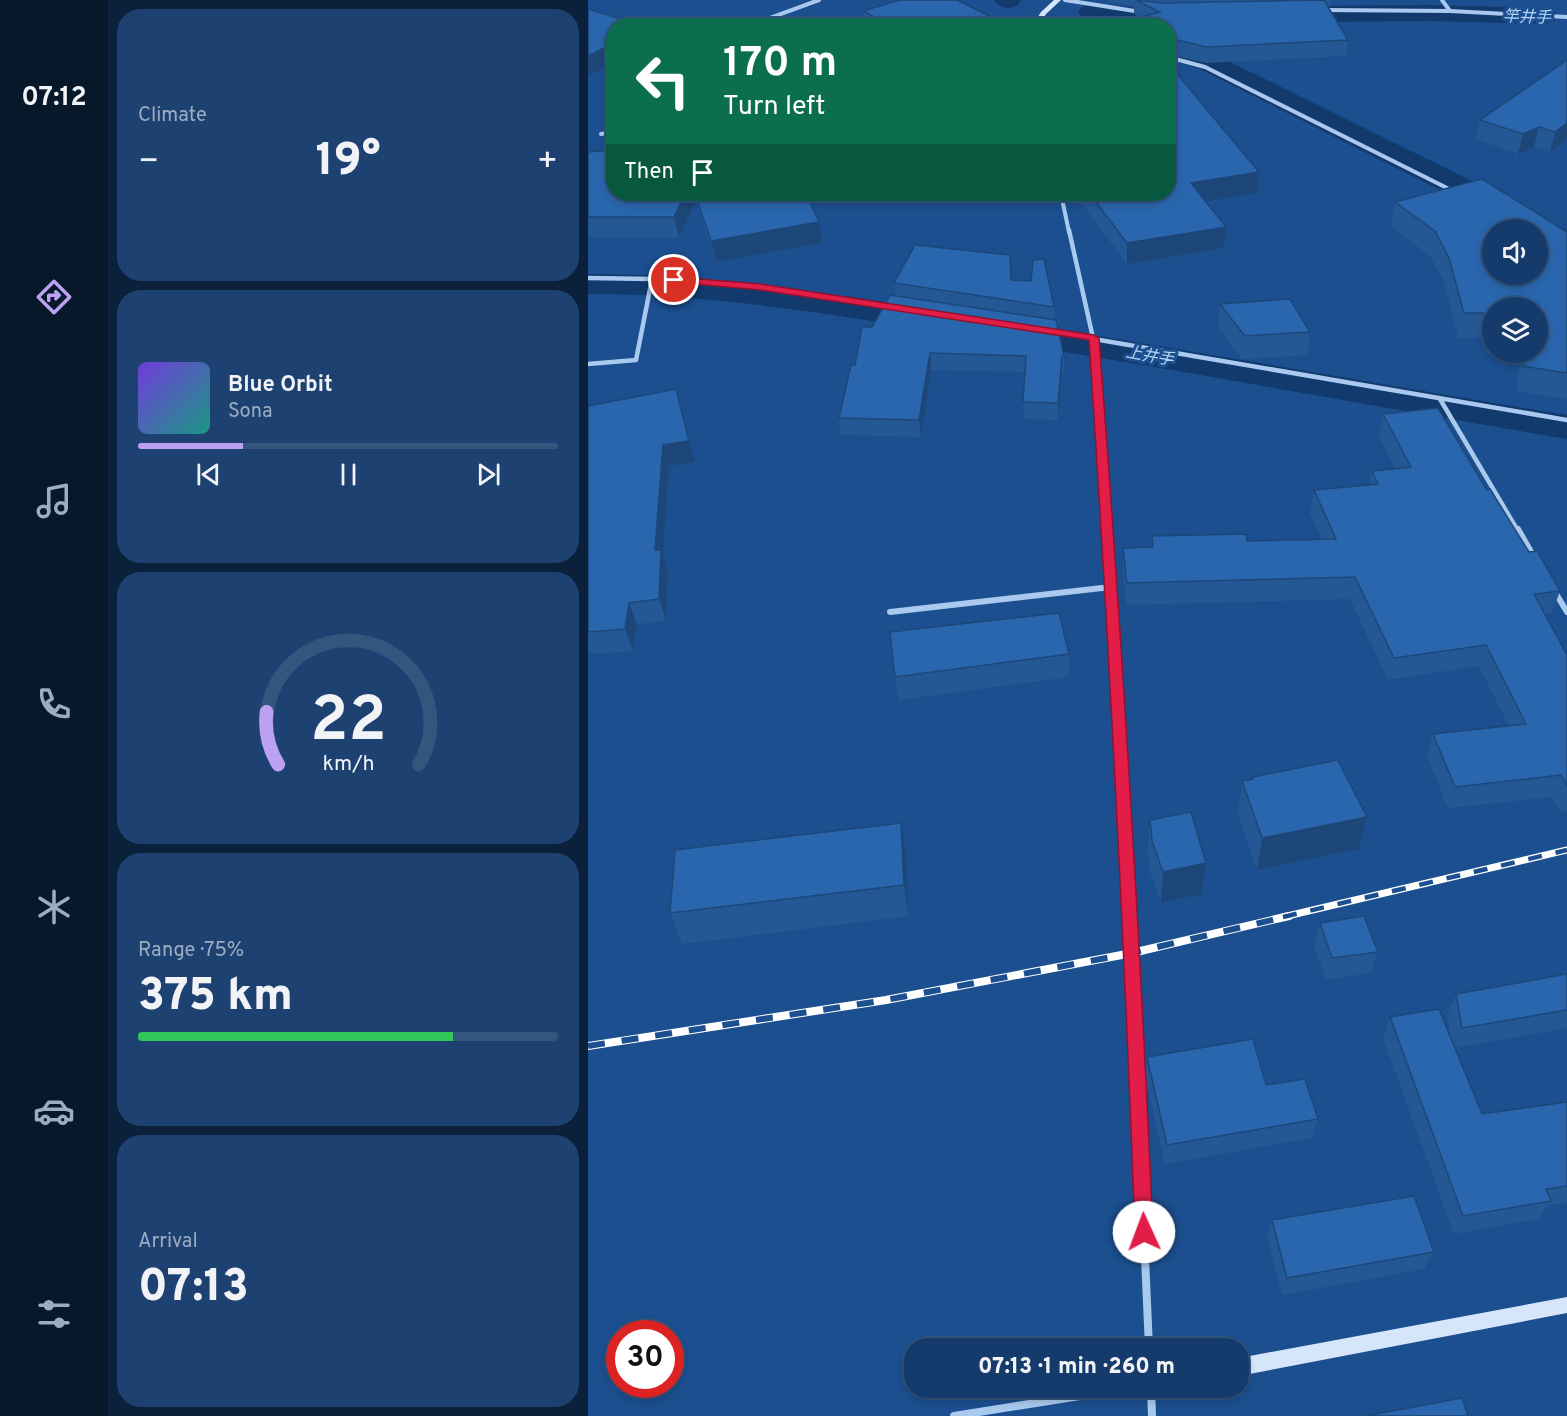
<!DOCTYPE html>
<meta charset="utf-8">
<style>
:root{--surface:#143b6b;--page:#1d4271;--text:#f1f3f6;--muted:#9dadc1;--line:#33557e;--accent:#bca0f2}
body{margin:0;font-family:Overpass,"Noto Sans JP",sans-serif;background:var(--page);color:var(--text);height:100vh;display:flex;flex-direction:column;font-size:22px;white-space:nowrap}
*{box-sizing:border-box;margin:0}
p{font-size:20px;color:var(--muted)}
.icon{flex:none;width:33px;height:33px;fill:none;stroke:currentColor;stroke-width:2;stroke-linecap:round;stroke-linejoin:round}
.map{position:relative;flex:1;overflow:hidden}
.details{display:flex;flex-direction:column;gap:9px;padding:9px;background:#0b203b;width:480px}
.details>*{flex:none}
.banner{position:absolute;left:18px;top:18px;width:570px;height:183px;border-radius:24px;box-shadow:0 3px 9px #0003,0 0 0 2px var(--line);background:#0b6e4f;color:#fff;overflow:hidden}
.buttons{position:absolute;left:894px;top:219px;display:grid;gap:12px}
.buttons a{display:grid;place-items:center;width:66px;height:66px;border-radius:50%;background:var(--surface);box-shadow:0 3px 9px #0003,0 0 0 2px var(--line);font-size:30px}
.speed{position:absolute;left:18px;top:1320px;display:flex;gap:12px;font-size:30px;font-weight:700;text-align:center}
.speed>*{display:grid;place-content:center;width:78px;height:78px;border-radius:50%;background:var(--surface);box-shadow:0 3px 9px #0003,0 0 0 2px var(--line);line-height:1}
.speed .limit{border:9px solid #d22;background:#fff;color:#111}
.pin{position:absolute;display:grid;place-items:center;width:51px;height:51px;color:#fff;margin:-26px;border:3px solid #fff;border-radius:50%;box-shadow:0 2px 6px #0007}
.me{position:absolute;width:66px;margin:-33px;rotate:358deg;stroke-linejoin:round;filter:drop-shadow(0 0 4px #0008)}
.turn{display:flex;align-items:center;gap:21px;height:126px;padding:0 18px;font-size:27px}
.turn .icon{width:78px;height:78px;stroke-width:2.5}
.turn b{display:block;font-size:42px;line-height:51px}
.then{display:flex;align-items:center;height:57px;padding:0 18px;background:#0003;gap:12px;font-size:22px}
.big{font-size:45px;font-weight:800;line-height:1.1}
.details .card{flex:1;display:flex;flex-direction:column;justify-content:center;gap:9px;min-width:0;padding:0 21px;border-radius:24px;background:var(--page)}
.details .dial{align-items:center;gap:0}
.dial svg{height:156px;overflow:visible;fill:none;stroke:var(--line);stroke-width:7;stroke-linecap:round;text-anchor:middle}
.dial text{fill:var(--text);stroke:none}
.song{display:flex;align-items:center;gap:18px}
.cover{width:72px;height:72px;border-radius:9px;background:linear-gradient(135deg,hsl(260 70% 55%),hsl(170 70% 35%))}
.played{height:6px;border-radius:3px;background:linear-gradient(90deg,var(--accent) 25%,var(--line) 25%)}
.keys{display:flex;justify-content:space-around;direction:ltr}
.heat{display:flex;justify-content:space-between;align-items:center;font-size:33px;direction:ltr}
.charge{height:9px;border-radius:4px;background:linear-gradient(90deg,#34c759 75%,var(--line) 0)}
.trip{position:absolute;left:316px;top:1338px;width:345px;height:60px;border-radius:24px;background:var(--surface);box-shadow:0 3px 9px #0003,0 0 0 2px var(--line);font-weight:800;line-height:60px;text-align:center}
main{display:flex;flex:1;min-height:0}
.tabs{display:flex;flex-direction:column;width:108px;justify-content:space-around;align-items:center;background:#08182b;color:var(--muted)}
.tabs .icon{width:42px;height:42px}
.tabs .selected{color:var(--accent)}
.tabs b{font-size:27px;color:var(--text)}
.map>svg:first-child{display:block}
</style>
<main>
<nav class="tabs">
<b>07:12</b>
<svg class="icon selected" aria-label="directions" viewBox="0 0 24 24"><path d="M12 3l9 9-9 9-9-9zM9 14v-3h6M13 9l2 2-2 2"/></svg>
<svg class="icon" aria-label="music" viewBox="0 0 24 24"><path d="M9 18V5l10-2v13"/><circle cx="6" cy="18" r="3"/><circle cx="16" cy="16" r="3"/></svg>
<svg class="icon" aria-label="phone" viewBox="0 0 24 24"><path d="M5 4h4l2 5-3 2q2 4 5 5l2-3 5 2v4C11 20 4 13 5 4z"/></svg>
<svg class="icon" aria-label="climate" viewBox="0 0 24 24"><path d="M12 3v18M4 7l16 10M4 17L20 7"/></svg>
<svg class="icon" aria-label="car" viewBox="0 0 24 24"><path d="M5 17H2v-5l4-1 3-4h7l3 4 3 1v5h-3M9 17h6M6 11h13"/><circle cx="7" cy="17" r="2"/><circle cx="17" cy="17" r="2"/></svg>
<svg class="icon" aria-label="filters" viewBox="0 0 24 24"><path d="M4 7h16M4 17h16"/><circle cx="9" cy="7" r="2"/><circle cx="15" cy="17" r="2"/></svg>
</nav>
<section class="details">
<div class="card"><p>Climate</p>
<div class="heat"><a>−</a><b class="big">19°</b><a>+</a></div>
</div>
<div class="card">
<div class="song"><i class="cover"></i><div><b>Blue Orbit</b><p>Sona</p></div></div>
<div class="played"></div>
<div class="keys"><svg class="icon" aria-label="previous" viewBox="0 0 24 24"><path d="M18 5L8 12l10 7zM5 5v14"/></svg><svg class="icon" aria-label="pause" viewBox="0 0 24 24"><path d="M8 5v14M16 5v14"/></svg><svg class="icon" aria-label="next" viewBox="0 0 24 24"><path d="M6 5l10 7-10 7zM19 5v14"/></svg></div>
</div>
<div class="card dial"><svg viewBox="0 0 100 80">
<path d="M14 69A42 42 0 1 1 86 69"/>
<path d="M14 69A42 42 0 0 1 8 42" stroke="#bca0f2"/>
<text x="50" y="56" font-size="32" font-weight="700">22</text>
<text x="50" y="72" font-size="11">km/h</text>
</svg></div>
<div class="card"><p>Range · 75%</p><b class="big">375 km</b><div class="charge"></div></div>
<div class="card"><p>Arrival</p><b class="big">07:13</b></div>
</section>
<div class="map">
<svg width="979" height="1416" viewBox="0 0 979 1416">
<rect width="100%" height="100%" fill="#1b4f8f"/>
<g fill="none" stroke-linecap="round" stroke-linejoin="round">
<g fill="#123a6d" fill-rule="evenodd">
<path d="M 406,0 L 432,0 L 433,1 L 429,6 C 419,9 413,9 406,0 Z"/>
<path d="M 503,4 L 589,11 L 721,6 L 841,5 L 957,8 L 966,11 L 970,16 L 966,21 L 957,24 L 841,21 L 721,22 L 589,27 L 494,17 L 490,12 L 494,7 Z"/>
<path d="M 580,42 L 632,57 L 894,186 L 955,223 L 959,230 L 955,237 L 950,238 L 950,230 L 920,230 L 872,200 L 612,69 L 580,59 Z"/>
<path d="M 0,274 C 132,274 260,296 390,317 C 587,347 783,383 979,415 L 979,439 C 783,406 587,369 390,338 C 261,317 132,294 0,294 Z"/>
</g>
<g stroke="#a9c9ee" stroke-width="4">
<path d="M 477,0 L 553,12"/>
<path d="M 854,0 L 862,11"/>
<path d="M 734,10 L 862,11 L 979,17"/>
<path d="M 160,26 L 231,0"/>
<path d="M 580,57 L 617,67 L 863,190"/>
<path d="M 13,134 L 26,132"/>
<path d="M 473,194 L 481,232"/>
</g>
<g stroke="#a9c9ee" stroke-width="4.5">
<path d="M 481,230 L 505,338 L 519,531"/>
<path d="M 0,278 L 64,279 L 173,287 L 304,307"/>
<path d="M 465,332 L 979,420"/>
<path d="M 0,364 L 48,360 L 64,279"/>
<path d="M 852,399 L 930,531"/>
</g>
<g stroke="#a9c9ee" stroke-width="6">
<path d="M 519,529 L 542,917"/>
<path d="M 930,529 L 946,557"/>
<path d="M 967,592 L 979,612"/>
<path d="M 302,612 L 523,587"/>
</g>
<g stroke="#a9c9ee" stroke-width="8">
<path d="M 542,916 L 561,1348"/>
<path d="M 563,1388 L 564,1416"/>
<path d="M 366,1416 L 542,1388"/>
</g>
<g fill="#d6e6fa" fill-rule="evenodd">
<path d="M 466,0 L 473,0 L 458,14 L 451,26 L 444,26 L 453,12 Z"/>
<path d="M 979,1297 L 979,1313 L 651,1376 L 651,1358 Z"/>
</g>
<g stroke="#fff" stroke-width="7">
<path id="rail-far1" d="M 695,917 L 979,850"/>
</g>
<g stroke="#fff" stroke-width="8">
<path id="rail" d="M 0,1046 L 298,1000 L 544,953 L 701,916"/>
</g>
<use href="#rail-far1" stroke="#1b4f8f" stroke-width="4.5" stroke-dasharray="14" stroke-linecap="butt"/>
<use href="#rail" stroke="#1b4f8f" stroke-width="6" stroke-dasharray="17" stroke-linecap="butt"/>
</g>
<g fill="#245895">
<path d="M 519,0 L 743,0 L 742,6 L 740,6 L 760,40 L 758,56 L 618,63 L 580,54 L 580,26 L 553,26 L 553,18 L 546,14 L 546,6 L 524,3 Z"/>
<path d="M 276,11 L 421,26 L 278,26 Z"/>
<path d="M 979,60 L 979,139 L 962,152 L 946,147 L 930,154 L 888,139 L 892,120 Z"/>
<path d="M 0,152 L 26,194 L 218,194 L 234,243 L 128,262 L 108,201 L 91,238 L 0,238 Z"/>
<path d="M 671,172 L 669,193 L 618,201 L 636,248 L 539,264 L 487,194 L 580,194 Z"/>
<path d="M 807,202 L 979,232 L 979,399 L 928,391 L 934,352 L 950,352 L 950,308 L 904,308 L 904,338 L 870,338 L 856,282 L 842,256 L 803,226 Z"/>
<path d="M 423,280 L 466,307 L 466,320 L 476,356 L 476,373 L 474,373 L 470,420 L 436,419 L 435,402 L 437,372 L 343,370 L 333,437 L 253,435 L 251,418 L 267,365 L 284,327 L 308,296 L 306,283 Z"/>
<path d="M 632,304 L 722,332 L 719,355 L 654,359 L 630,327 Z"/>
<path d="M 0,406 L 107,462 L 81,466 L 75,555 L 80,571 L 78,621 L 49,624 L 45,651 L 0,654 Z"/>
<path d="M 795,414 L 899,490 L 941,552 L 972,591 L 964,613 L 957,614 L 979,655 L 979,811 L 972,812 L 964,797 L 860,808 L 839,756 L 845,734 L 921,726 L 891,666 L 800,680 L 762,599 L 538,605 L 535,570 L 535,548 L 564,547 L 564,536 L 659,541 L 734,539 L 722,513 L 726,490 L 781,485 L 784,471 L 807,469 L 791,436 Z"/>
<path d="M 481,654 L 481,677 L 311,700 L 307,677 Z"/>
<path d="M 665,777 L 779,817 L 771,849 L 669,870 L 650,813 L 654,781 L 664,779 Z"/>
<path d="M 562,820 L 618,863 L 614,894 L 573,903 L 562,872 L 560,852 Z"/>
<path d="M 313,823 L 318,855 L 321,916 L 94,944 L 82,913 Z"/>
<path d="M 732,923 L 790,952 L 783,973 L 738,980 L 726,945 Z"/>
<path d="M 979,974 L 979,1028 L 867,1048 L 894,1114 L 979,1102 L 979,1203 L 960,1205 L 951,1219 L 866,1234 L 795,1038 L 802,1017 L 864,1041 L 859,1015 L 868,994 Z"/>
<path d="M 559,1057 L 730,1119 L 724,1138 L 577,1164 L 557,1077 Z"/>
<path d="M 684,1220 L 846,1252 L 836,1269 L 694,1295 L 679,1238 Z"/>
</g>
<g fill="#1d4779">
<path d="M 26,43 L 26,63 L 0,76 L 0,56 Z"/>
<path d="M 979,123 L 979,139 L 962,152 L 967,132 Z"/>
<path d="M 951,127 L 946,147 L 930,154 L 935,134 Z"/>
<path d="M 671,172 L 669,193 L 602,204 L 603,183 Z"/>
<path d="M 97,194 L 106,194 L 108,201 L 91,238 L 86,217 Z"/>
<path d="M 231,222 L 234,243 L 128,262 L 123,241 Z"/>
<path d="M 638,227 L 636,248 L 539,264 L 539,243 Z"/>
<path d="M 342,353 L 343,370 L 333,437 L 331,420 Z"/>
<path d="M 474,356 L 474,373 L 470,420 L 470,403 Z"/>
<path d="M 101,441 L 107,462 L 81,466 L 75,555 L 80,571 L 78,621 L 71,599 L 67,550 L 75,445 Z"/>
<path d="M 41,603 L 49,624 L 45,651 L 37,629 Z"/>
<path d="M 779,817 L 771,849 L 669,870 L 674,838 Z"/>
<path d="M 313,823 L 318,855 L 321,916 L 316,885 Z"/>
<path d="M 618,863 L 614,894 L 573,903 L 575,872 Z"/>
</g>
<g fill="#2a66ad" stroke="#1d4779" stroke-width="1.5" fill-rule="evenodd">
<path d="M 311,0 L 369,0 L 421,26 L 300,26 L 276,11 Z"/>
<path d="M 548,0 L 575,3 L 736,0 L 760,40 L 619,47 L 580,38 L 580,26 L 564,26 L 553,17 L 572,12 Z"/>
<path d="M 0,9 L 55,26 L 26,26 L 26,43 L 0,56 Z"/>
<path d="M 542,17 L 549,26 L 509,26 Z"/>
<path d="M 979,60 L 979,123 L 967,132 L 951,127 L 935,134 L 892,120 Z"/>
<path d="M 580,63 L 671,172 L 603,183 L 638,227 L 539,243 L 502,194 L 580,194 Z"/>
<path d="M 26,150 L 26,194 L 97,194 L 86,217 L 0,217 L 0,152 Z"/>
<path d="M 894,179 L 979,232 L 979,373 L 935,366 L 937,352 L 950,352 L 950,308 L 904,308 L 904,313 L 876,313 L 861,258 L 847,231 L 807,202 ZM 904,230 L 950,230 L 950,274 L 904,274 Z"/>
<path d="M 107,194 L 218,194 L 231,222 L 123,241 Z"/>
<path d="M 327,245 L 422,255 L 423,280 L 443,281 L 445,260 L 456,259 L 466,307 L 306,283 Z"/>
<path d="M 302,295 L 468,320 L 476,356 L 474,356 L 470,403 L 435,402 L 438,356 L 342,353 L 331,420 L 251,418 L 263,365 L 267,365 L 274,327 L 284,327 Z"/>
<path d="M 702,299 L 722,332 L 657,336 L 632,304 Z"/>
<path d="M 88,389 L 101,441 L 75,445 L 67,550 L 73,550 L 71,599 L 41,603 L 37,629 L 0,632 L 0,406 Z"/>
<path d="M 850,408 L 899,490 L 902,489 L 941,552 L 949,551 L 972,591 L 946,594 L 979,655 L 979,786 L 973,775 L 867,787 L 845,734 L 938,724 L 898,645 L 806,658 L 767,577 L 539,583 L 535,548 L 565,547 L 564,536 L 658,534 L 659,541 L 748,539 L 726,490 L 790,484 L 784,471 L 823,467 L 795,414 Z"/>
<path d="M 471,613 L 481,654 L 307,677 L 302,632 Z"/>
<path d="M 750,760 L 779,817 L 674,838 L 654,781 L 665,779 L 665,777 Z"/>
<path d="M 603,812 L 618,863 L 575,872 L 564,841 L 562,820 Z"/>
<path d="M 313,823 L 316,885 L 82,913 L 87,850 Z"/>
<path d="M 776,916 L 790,952 L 744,958 L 732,923 Z"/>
<path d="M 979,974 L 979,1010 L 874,1028 L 868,994 Z"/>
<path d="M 851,1009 L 894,1114 L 979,1102 L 979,1186 L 958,1189 L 963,1201 L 875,1216 L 802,1017 Z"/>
<path d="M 665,1039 L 678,1085 L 717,1079 L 730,1119 L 579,1145 L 559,1057 Z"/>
<path d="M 826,1196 L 846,1252 L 699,1278 L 684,1220 Z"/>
<path d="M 874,1398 L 880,1416 L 777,1416 Z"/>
</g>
<path fill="#e11d48" stroke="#92132f" stroke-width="1.5" d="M 86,277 L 173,284 L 506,335 L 511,338 C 534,636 552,934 565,1232 L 563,1239 L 556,1241 L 550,1239 L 547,1232 C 536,935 521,638 501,340 L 173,290 L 83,282 L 83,278 Z"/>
<g text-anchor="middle" stroke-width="6" stroke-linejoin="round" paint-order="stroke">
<g font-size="16" font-style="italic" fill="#b5d3f5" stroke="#1b4f8f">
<text transform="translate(939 16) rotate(2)" y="6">竿井手</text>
<text transform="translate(562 355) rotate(10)" y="6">上井手</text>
</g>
</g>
</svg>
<div class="buttons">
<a><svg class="icon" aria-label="sound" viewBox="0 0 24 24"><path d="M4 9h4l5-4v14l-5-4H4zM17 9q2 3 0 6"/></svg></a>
<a><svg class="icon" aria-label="layers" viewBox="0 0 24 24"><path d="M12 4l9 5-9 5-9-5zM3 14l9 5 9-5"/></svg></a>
</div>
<div class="speed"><div class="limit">30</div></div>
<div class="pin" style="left:86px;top:280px;background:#d93025"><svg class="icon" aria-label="arrive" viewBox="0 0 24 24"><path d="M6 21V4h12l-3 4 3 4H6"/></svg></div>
<svg class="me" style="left:556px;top:1232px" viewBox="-20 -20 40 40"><circle r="19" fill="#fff"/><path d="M0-13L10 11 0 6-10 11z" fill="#e11d48"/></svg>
<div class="trip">07:13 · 1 min · 260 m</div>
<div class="banner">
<div class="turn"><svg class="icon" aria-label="left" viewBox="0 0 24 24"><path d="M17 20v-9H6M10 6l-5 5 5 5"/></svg><div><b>170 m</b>Turn left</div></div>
<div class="then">Then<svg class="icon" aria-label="arrive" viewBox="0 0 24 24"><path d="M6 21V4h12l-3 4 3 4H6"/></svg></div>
</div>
</div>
</main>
